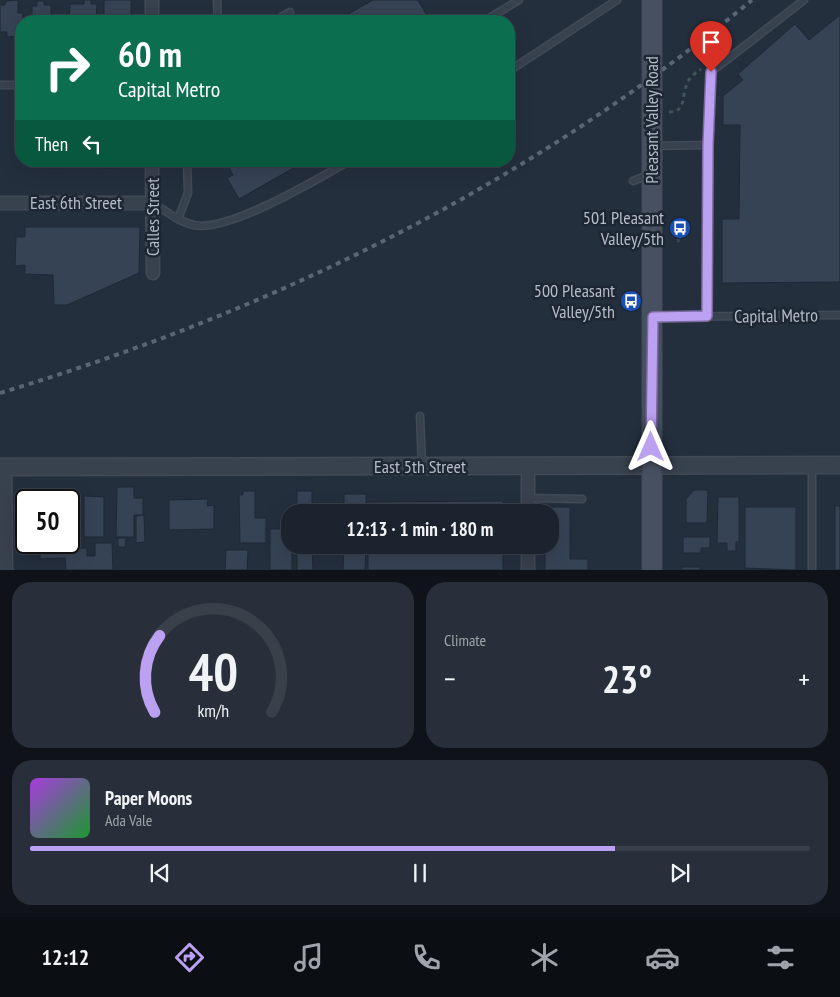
<!DOCTYPE html>
<meta charset="utf-8">
<style>
:root{--surface:#1b232e;--page:#282f3a;--text:#f1f3f6;--muted:#a0a4aa;--line:#39404a;--accent:#bca0f2}
body{margin:0;font-family:"PT Sans Narrow",sans-serif;background:var(--page);color:var(--text);height:100vh;display:flex;flex-direction:column;font-size:19px;white-space:nowrap}
*{box-sizing:border-box;margin:0}
p{font-size:16px;color:var(--muted)}
.icon{flex:none;width:28px;height:28px;fill:none;stroke:currentColor;stroke-width:2;stroke-linecap:round;stroke-linejoin:round}
.map{position:relative;height:570px;overflow:hidden}
.sheet{display:flex;flex-direction:column;gap:12px;padding:12px;background:#0f1319;flex:1}
.sheet>*{flex:none}
.banner{position:absolute;left:15px;top:15px;width:500px;height:152px;border-radius:20px;box-shadow:0 5px 20px #0002,0 0 0 1px var(--line);background:#0b6e4f;color:#fff;overflow:hidden}
.speed{position:absolute;left:15px;top:489px;display:flex;gap:10px;font-size:25px;font-weight:700;text-align:center}
.speed>*{display:grid;place-content:center;width:65px;height:65px;border-radius:50%;background:var(--surface);box-shadow:0 5px 20px #0002,0 0 0 1px var(--line);line-height:1}
.speed .limit{border:2px solid #111;border-radius:8px;background:#fff;color:#111}
.pin{position:absolute;display:grid;place-items:center;width:42px;height:42px;color:#fff;margin:-51px -21px;border-radius:50% 50% 50% 0;rotate:-45deg;box-shadow:0 0 5px #0007}
.pin .icon{rotate:45deg}
.me{position:absolute;width:55px;margin:-28px;rotate:0deg;stroke-linejoin:round;filter:drop-shadow(0 0 4px #0008)}
.turn{display:flex;align-items:center;gap:18px;height:105px;padding:0 20px;font-size:22px}
.turn .icon{width:65px;height:65px;stroke-width:2.5}
.turn b{display:block;font-size:35px;line-height:42px}
.then{display:flex;align-items:center;height:48px;padding:0 20px;background:#0003;gap:10px;font-size:19px}
.big{font-size:38px;font-weight:600;line-height:1.1}
.sheet .tile{flex:1;display:flex;flex-direction:column;justify-content:center;gap:8px;min-width:0;padding:0 18px;border-radius:20px;background:var(--page)}
.sheet .dial{align-items:center;gap:0}
.dial svg{height:130px;overflow:visible;fill:none;stroke:var(--line);stroke-width:7;stroke-linecap:round;text-anchor:middle}
.dial text{fill:var(--text);stroke:none}
.song{display:flex;align-items:center;gap:15px}
.cover{width:60px;height:60px;border-radius:8px;background:linear-gradient(135deg,hsl(280 70% 55%),hsl(130 70% 35%))}
.played{height:5px;border-radius:2px;background:linear-gradient(90deg,var(--accent) 75%,var(--line) 75%)}
.keys{display:flex;justify-content:space-around;direction:ltr}
.heat{display:flex;justify-content:space-between;align-items:center;font-size:28px;direction:ltr}
.sheet .tiles{flex:1;display:grid;gap:12px;grid-template-columns:1fr 1fr}
.tile:last-child{grid-column:span 2}
.trip{position:absolute;left:281px;top:504px;width:278px;height:50px;border-radius:20px;background:var(--surface);box-shadow:0 5px 20px #0002,0 0 0 1px var(--line);font-weight:600;line-height:50px;text-align:center}
.tab-bar{display:flex;height:80px;justify-content:space-around;align-items:center;background:#0b0e12;color:var(--muted)}
.tab-bar .icon{width:35px;height:35px}
.tab-bar .current{color:var(--accent)}
.tab-bar b{font-size:22px;color:var(--text)}
.map>svg:first-child{display:block}
</style>
<div class="map">
<svg width="840" height="570" viewBox="0 0 840 570">
<rect width="100%" height="100%" fill="#242f3e"/>
<g fill="#364354" stroke="#1f2835">
<path d="M 18,0 L 18,13 L 23,13 L 21,36 L 7,37 L 7,32 L 0,32 L 0,5 L 5,5 L 6,1 Z"/>
<path d="M 84,0 L 91,0 L 91,4 L 97,4 L 96,21 L 69,21 L 70,4 L 84,4 Z"/>
<rect x="104" y="0" width="27" height="20"/>
<path d="M 373,0 L 418,0 L 430,21 L 336,21 Z"/>
<path d="M 37,1 L 44,1 L 44,5 L 51,5 L 51,21 L 32,21 L 32,6 L 37,6 Z"/>
<path d="M 840,15 L 840,282 L 722,283 L 722,219 L 739,219 L 740,125 L 723,125 L 723,96 L 743,80 L 738,74 L 795,24 L 809,40 Z"/>
<path d="M 21,43 L 21,55 L 16,56 L 15,44 Z"/>
<path d="M 49,161 L 119,161 L 119,169 L 86,167 L 86,164 L 80,164 L 80,167 L 49,168 Z"/>
<path d="M 225,161 L 306,161 L 239,199 L 227,178 L 233,175 Z"/>
<path d="M 25,227 L 140,227 L 139,273 L 67,305 L 54,305 L 53,275 L 25,274 L 25,265 L 15,266 L 16,237 L 25,237 Z"/>
<rect x="676" y="231" width="5" height="12"/>
<path d="M 117,487 L 134,487 L 134,498 L 143,498 L 143,515 L 134,515 L 134,537 L 116,537 Z"/>
<path d="M 694,490 L 708,490 L 707,523 L 686,523 L 686,499 Z"/>
<path d="M 243,491 L 255,491 L 255,518 L 266,518 L 266,543 L 240,543 L 239,495 L 243,495 Z"/>
<rect x="297" y="491" width="15" height="21"/>
<rect x="344" y="494" width="22" height="18"/>
<rect x="29" y="496" width="18" height="4"/>
<path d="M 84,496 L 104,497 L 104,537 L 84,537 Z"/>
<path d="M 718,497 L 739,497 L 739,542 L 736,542 L 736,551 L 727,551 L 727,543 L 717,543 Z"/>
<path d="M 208,499 L 207,506 L 214,505 L 214,529 L 169,530 L 169,500 Z"/>
<path d="M 503,501 L 503,512 L 368,512 L 368,502 Z"/>
<path d="M 25,503 L 26,542 L 36,542 L 36,549 L 41,550 L 87,548 L 87,556 L 95,556 L 95,543 L 112,543 L 113,570 L 66,570 L 65,558 L 40,559 L 40,555 L 30,555 L 30,549 L 26,549 Z"/>
<rect x="835" y="506" width="5" height="64"/>
<path d="M 545,507 L 570,507 L 570,559 L 588,559 L 588,570 L 545,570 L 545,545 L 550,545 L 550,512 L 545,512 Z"/>
<path d="M 745,507 L 796,507 L 796,570 L 745,568 Z"/>
<path d="M 144,515 L 145,542 L 136,543 L 136,516 Z"/>
<path d="M 270,529 L 288,529 L 288,542 L 292,545 L 292,570 L 270,570 Z"/>
<path d="M 683,537 L 710,537 L 710,548 L 701,548 L 701,553 L 683,553 Z"/>
<path d="M 118,538 L 126,538 L 125,547 L 118,547 Z"/>
<path d="M 297,545 L 312,545 L 313,570 L 297,570 Z"/>
<path d="M 344,545 L 366,545 L 365,570 L 343,570 Z"/>
<path d="M 226,550 L 248,550 L 247,570 L 225,570 Z"/>
<rect x="368" y="552" width="135" height="18"/>
<rect x="682" y="567" width="18" height="3"/>
</g>
<g fill="none" stroke-linecap="round" stroke-linejoin="round">
<g stroke="#414a57" stroke-width="9">
<g id="service">
<path d="M 217,0 L 218,21"/>
<path d="M 274,21 L 290,12"/>
<path d="M 484,21 L 519,0"/>
<path d="M 509,71 L 617,0"/>
<path d="M 0,85 L 21,85"/>
<path d="M 654,146 L 708,145 L 711,72 L 804,0"/>
<path d="M 633,181 L 651,174"/>
<path d="M 153,203 C 166,211 179,222 194,225 C 227,233 318,179 349,161"/>
<path d="M 178,219 L 188,193 L 187,161"/>
<path d="M 707,316 L 708,145"/>
<path d="M 654,317 L 840,315"/>
<path d="M 420,416 L 422,466"/>
<path d="M 528,498 L 582,499"/>
<path d="M 812,570 L 812,466"/>
</g>
</g>
<g stroke="#414a57" stroke-width="15">
<g id="minor">
<path d="M 152,21 L 152,0"/>
<path d="M 152,161 L 153,273"/>
<path d="M 0,203 L 152,203"/>
<path d="M 5,467 L 6,570"/>
<path d="M 528,512 L 528,466"/>
<path d="M 528,570 L 528,545"/>
</g>
</g>
<g stroke="#414a57" stroke-width="19">
<path id="tertiary" d="M 0,467 L 840,465"/>
</g>
<g stroke="#414a57" stroke-width="21">
<path id="secondary" d="M 652,570 L 652,0"/>
</g>
<path stroke="#3f5557" stroke-width="3" stroke-dasharray="4 4" stroke-linecap="butt" d="M 669,112 C 687,112 681,96 687,84 C 689,77 696,73 701,69"/>
<use href="#service" stroke="#38414e" stroke-width="6"/>
<use href="#minor" stroke="#38414e" stroke-width="12"/>
<use href="#tertiary" stroke="#38414e" stroke-width="16"/>
<use href="#secondary" stroke="#465061" stroke-width="19"/>
<path stroke="#5a6575" stroke-width="4" stroke-dasharray="5 5" stroke-linecap="butt" d="M 0,393 C 278,309 528,185 752,0"/>
</g>
<g fill="none" stroke-linecap="round" stroke-linejoin="round">
<g stroke="#7a689d" stroke-width="12">
<path id="route" d="M 651,447 L 653,317 L 707,316 L 708,145 L 711,72"/>
</g>
<use href="#route" stroke="#bca0f2" stroke-width="9"/>
</g>
<defs>
<g id="bus-disc" transform="scale(1.125)"><circle r="9.5" fill="#1a4fb4" stroke="#1d2633"/><path d="M-5-6H5V4H4V6H2V4H-2V6H-4V4H-5ZM-3.5-4V0h7V-4ZM-3.5 1.2v1.5H-2V1.2ZM2 1.2v1.5H3.5V1.2Z" fill="#fff"/></g>
</defs>
<g fill-rule="evenodd">
<use href="#bus-disc" x="680" y="228"/>
<use href="#bus-disc" x="631" y="301"/>
</g>
<g text-anchor="middle" stroke-width="5" stroke-linejoin="round" paint-order="stroke">
<g font-size="18" fill="#b4bcc9" stroke="#1d2633">
<text transform="translate(652 120) rotate(-90)" y="6">Pleasant Valley Road</text>
<text x="76" y="209">East 6th Street</text>
<text transform="translate(153 217) rotate(-90)" y="6">Calles Street</text>
<text transform="translate(776 316) rotate(-1)" y="6">Capital Metro</text>
<text x="420" y="473">East 5th Street</text>
</g>
<g font-size="18" fill="#b4bcc9" stroke="#1d2633" text-anchor="end">
<text x="664" y="224">501 Pleasant<tspan x="664" dy="21">Valley/5th</tspan></text>
<text x="615" y="297">500 Pleasant<tspan x="615" dy="21">Valley/5th</tspan></text>
</g>
</g>
</svg>
<div class="speed"><div class="limit">50</div></div>
<div class="pin" style="left:711px;top:72px;background:#d93025"><svg class="icon" aria-label="arrive" viewBox="0 0 24 24"><path d="M6 21V4h12l-3 4 3 4H6"/></svg></div>
<svg class="me" style="left:651px;top:447px" viewBox="-20 -20 40 40"><path d="M0-17L14 15 0 8-14 15z" fill="#bca0f2" stroke="#fff" stroke-width="4"/></svg>
<div class="trip">12:13 · 1 min · 180 m</div>
<div class="banner">
<div class="turn"><svg class="icon" aria-label="right" viewBox="0 0 24 24"><path d="M7 20v-9h11M14 6l5 5-5 5"/></svg><div><b>60 m</b>Capital Metro</div></div>
<div class="then">Then<svg class="icon" aria-label="left" viewBox="0 0 24 24"><path d="M17 20v-9H6M10 6l-5 5 5 5"/></svg></div>
</div>
</div>
<section class="sheet">
<div class="tiles">
<div class="tile dial"><svg viewBox="0 0 100 80">
<path d="M14 69A42 42 0 1 1 86 69"/>
<path d="M14 69A42 42 0 0 1 17 22" stroke="#bca0f2"/>
<text x="50" y="56" font-size="32" font-weight="700">40</text>
<text x="50" y="72" font-size="11">km/h</text>
</svg></div>
<div class="tile"><p>Climate</p>
<div class="heat"><a>−</a><b class="big">23°</b><a>+</a></div>
</div>
<div class="tile">
<div class="song"><i class="cover"></i><div><b>Paper Moons</b><p>Ada Vale</p></div></div>
<div class="played"></div>
<div class="keys"><svg class="icon" aria-label="previous" viewBox="0 0 24 24"><path d="M18 5L8 12l10 7zM5 5v14"/></svg><svg class="icon" aria-label="pause" viewBox="0 0 24 24"><path d="M8 5v14M16 5v14"/></svg><svg class="icon" aria-label="next" viewBox="0 0 24 24"><path d="M6 5l10 7-10 7zM19 5v14"/></svg></div>
</div>
</div>
</section>
<nav class="tab-bar">
<b>12:12</b>
<svg class="icon current" aria-label="directions" viewBox="0 0 24 24"><path d="M12 3l9 9-9 9-9-9zM9 14v-3h6M13 9l2 2-2 2"/></svg>
<svg class="icon" aria-label="music" viewBox="0 0 24 24"><path d="M9 18V5l10-2v13"/><circle cx="6" cy="18" r="3"/><circle cx="16" cy="16" r="3"/></svg>
<svg class="icon" aria-label="phone" viewBox="0 0 24 24"><path d="M5 4h4l2 5-3 2q2 4 5 5l2-3 5 2v4C11 20 4 13 5 4z"/></svg>
<svg class="icon" aria-label="climate" viewBox="0 0 24 24"><path d="M12 3v18M4 7l16 10M4 17L20 7"/></svg>
<svg class="icon" aria-label="car" viewBox="0 0 24 24"><path d="M5 17H2v-5l4-1 3-4h7l3 4 3 1v5h-3M9 17h6M6 11h13"/><circle cx="7" cy="17" r="2"/><circle cx="17" cy="17" r="2"/></svg>
<svg class="icon" aria-label="filters" viewBox="0 0 24 24"><path d="M4 7h16M4 17h16"/><circle cx="9" cy="7" r="2"/><circle cx="15" cy="17" r="2"/></svg>
</nav>
